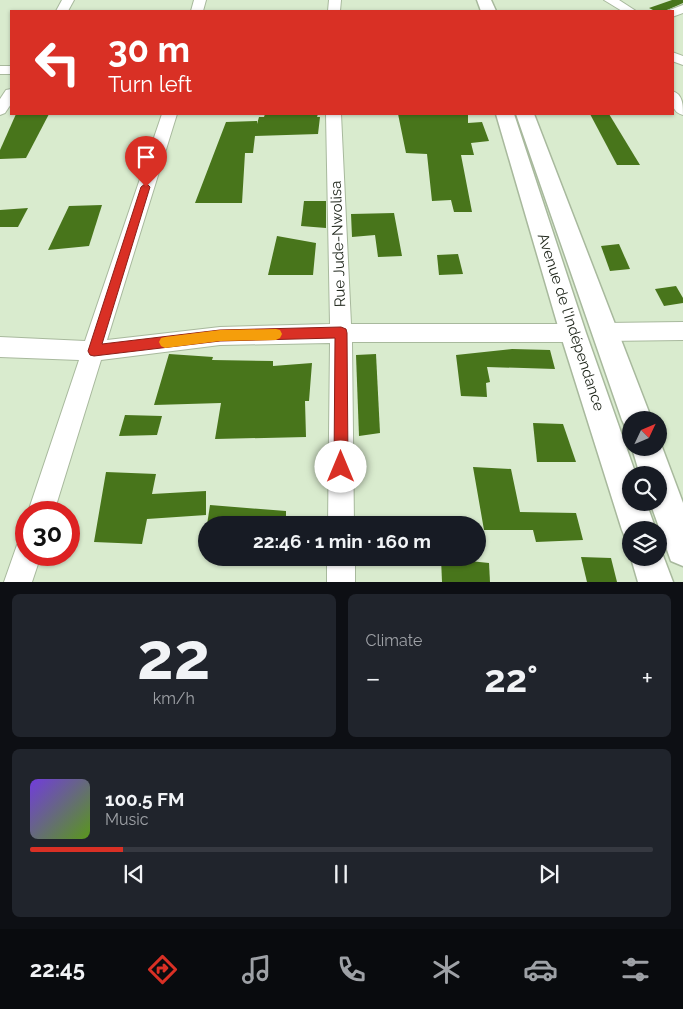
<!DOCTYPE html>
<meta charset="utf-8">
<style>
:root{--surface:#171b24;--page:#20242c;--text:#f1f3f6;--muted:#9ea1a6;--line:#363941;--accent:#d93025}
body{margin:0;font-family:Raleway,sans-serif;background:var(--page);color:var(--text);height:100vh;display:flex;flex-direction:column;font-size:19px;white-space:nowrap}
*{box-sizing:border-box;margin:0}
p{font-size:16px;color:var(--muted)}
.icon{flex:none;width:28px;height:28px;fill:none;stroke:currentColor;stroke-width:2;stroke-linecap:round;stroke-linejoin:round}
.map{position:relative;height:582px;overflow:hidden}
.side{display:flex;flex-direction:column;gap:12px;padding:12px;background:#0d0f14;flex:1}
.side>*{flex:none}
.top-card{position:absolute;left:10px;top:10px;width:664px;height:105px;border-radius:0px;box-shadow:0 1px 4px #0004;background:#d93025;color:#fff;overflow:hidden}
.needle{width:32px;rotate:46deg}
.fabs{position:absolute;left:622px;top:411px;display:grid;gap:10px}
.fabs a{display:grid;place-items:center;width:45px;height:45px;border-radius:50%;background:var(--surface);box-shadow:0 1px 4px #0004;font-size:25px}
.speed{position:absolute;left:15px;top:501px;display:flex;gap:10px;font-size:25px;font-weight:700;text-align:center}
.speed>*{display:grid;place-content:center;width:65px;height:65px;border-radius:50%;background:var(--surface);box-shadow:0 1px 4px #0004;line-height:1}
.speed .limit{border:8px solid #d22;background:#fff;color:#111}
.pin{position:absolute;display:grid;place-items:center;width:42px;height:42px;color:#fff;margin:-51px -21px;border-radius:50% 50% 50% 0;rotate:-45deg;box-shadow:0 0 5px #0007}
.pin .icon{rotate:45deg}
.me{position:absolute;width:55px;margin:-28px;rotate:0deg;stroke-linejoin:round;filter:drop-shadow(0 0 4px #0008)}
.turn{display:flex;align-items:center;gap:18px;height:105px;padding:0 15px;font-size:22px}
.turn .icon{width:65px;height:65px;stroke-width:2.5}
.turn b{display:block;font-size:35px;line-height:42px}
.big{font-size:38px;font-weight:700;line-height:1.1}
.side .widget{flex:1;display:flex;flex-direction:column;justify-content:center;gap:8px;min-width:0;padding:0 18px;border-radius:8px;background:var(--page)}
.side .dial{align-items:center;gap:0}
.dial b{font-size:65px;line-height:1}
.song{display:flex;align-items:center;gap:15px}
.cover{width:60px;height:60px;border-radius:8px;background:linear-gradient(135deg,hsl(260 70% 55%),hsl(90 70% 35%))}
.played{height:5px;border-radius:2px;background:linear-gradient(90deg,var(--accent) 15%,var(--line) 15%)}
.keys{display:flex;justify-content:space-around;direction:ltr}
.heat{display:flex;justify-content:space-between;align-items:center;font-size:28px;direction:ltr}
.side .tiles{flex:1;display:grid;gap:12px;grid-template-columns:1fr 1fr}
.widget:last-child{grid-column:span 2}
.trip{position:absolute;left:198px;top:516px;width:288px;height:50px;border-radius:25px;background:var(--surface);box-shadow:0 1px 4px #0004;font-weight:700;line-height:50px;text-align:center}
.tab-bar{display:flex;height:80px;justify-content:space-around;align-items:center;background:#090b0e;color:var(--muted)}
.tab-bar .icon{width:35px;height:35px}
.tab-bar .selected{color:var(--accent)}
.tab-bar b{font-size:22px;color:var(--text)}
.map>svg:first-child{display:block}
</style>
<div class="map">
<svg width="683" height="582" viewBox="0 0 683 582">
<rect width="100%" height="100%" fill="#d9ebce"/>
<g fill="#48751b">
<path d="M 672,0 L 683,0 L 683,3 L 665,11 L 655,11 L 649,8 Z"/>
<path d="M 16,114 L 49,114 L 26,158 L 0,159 L 0,150 Z"/>
<path d="M 265,114 L 318,114 L 317,117 L 320,117 L 318,134 L 255,136 L 253,153 L 245,153 L 242,203 L 195,203 L 226,122 L 257,121 L 257,124 L 259,117 L 264,117 Z"/>
<path d="M 398,114 L 468,114 L 468,123 L 482,122 L 489,141 L 471,143 L 474,155 L 461,155 L 472,212 L 454,212 L 451,200 L 432,201 L 427,154 L 406,153 Z"/>
<path d="M 590,114 L 609,114 L 640,165 L 617,165 Z"/>
<path d="M 304,201 L 326,201 L 326,228 L 301,226 Z"/>
<path d="M 102,205 L 89,246 L 48,250 L 69,206 Z"/>
<path d="M 28,208 L 18,227 L 0,227 L 0,210 Z"/>
<path d="M 394,213 L 402,256 L 378,257 L 375,235 L 352,237 L 351,214 Z"/>
<path d="M 277,236 L 316,243 L 313,275 L 268,275 Z"/>
<path d="M 619,244 L 630,269 L 610,271 L 601,246 Z"/>
<path d="M 458,254 L 463,274 L 439,275 L 437,255 Z"/>
<path d="M 676,286 L 683,298 L 683,303 L 664,306 L 655,289 Z"/>
<path d="M 512,349 L 550,350 L 555,369 L 487,367 L 490,382 L 486,383 L 487,397 L 461,396 L 456,355 Z"/>
<path d="M 169,354 L 213,357 L 212,360 L 273,361 L 273,366 L 312,363 L 309,401 L 305,401 L 306,437 L 215,439 L 221,403 L 154,405 Z"/>
<path d="M 376,354 L 380,433 L 359,436 L 356,355 Z"/>
<path d="M 125,415 L 162,416 L 157,435 L 119,436 Z"/>
<path d="M 533,423 L 563,424 L 576,462 L 537,462 Z"/>
<path d="M 473,467 L 511,469 L 520,512 L 576,513 L 583,540 L 536,542 L 533,530 L 484,530 Z"/>
<path d="M 106,472 L 156,474 L 152,494 L 206,491 L 206,515 L 147,519 L 142,544 L 94,542 Z"/>
<path d="M 210,505 L 286,511 L 286,525 L 207,525 Z"/>
<path d="M 581,557 L 611,558 L 617,582 L 587,582 Z"/>
<path d="M 441,558 L 489,563 L 490,582 L 442,582 Z"/>
</g>
<g fill="none" stroke-linecap="round" stroke-linejoin="round">
<g stroke="#a8b99d" stroke-width="2">
<g id="minor">
<path d="M 62,0 L 74,0 L 68,11 L 56,11 Z"/>
<path d="M 194,0 L 206,0 L 203,11 L 191,11 Z"/>
<path d="M 329,0 L 341,0 L 340,11 L 328,11 Z"/>
<path d="M 604,0 L 619,0 L 636,11 L 622,11 Z"/>
<path d="M 683,5 L 683,13 L 672,17 L 672,11 L 667,11 Z"/>
<path d="M 672,52 L 683,56 L 683,65 L 672,61 Z"/>
<rect x="0" y="66" width="11" height="8"/>
<path d="M 11,89 L 11,104 L 5,113 L 0,115 L 0,99 L 6,90 Z"/>
<path d="M 672,91 C 683,94 683,105 683,115 C 671,112 672,101 672,91 Z"/>
<path d="M 162,114 L 177,114 L 107,340 L 220,327 L 330,324 L 326,114 L 341,114 L 351,324 L 573,324 L 580,326 L 584,333 L 580,340 L 573,342 L 352,342 L 354,525 L 328,525 L 330,343 L 220,345 L 101,360 L 54,512 L 28,512 L 79,360 L 0,357 L 0,337 L 85,341 Z"/>
<path d="M 683,322 L 683,340 L 605,341 L 598,339 L 594,332 L 598,325 L 605,323 Z"/>
<path d="M 26,542 L 26,555 L 41,555 L 32,582 L 4,582 L 17,545 Z"/>
<rect x="327" y="558" width="28" height="24"/>
</g>
</g>
<g stroke="#a8b99d" stroke-width="3">
<g id="tertiary">
<path d="M 477,0 L 491,0 L 496,11 L 481,11 Z"/>
<path d="M 496,114 L 514,114 L 586,333 L 636,475 L 631,475 L 631,502 L 646,502 L 656,530 L 631,530 L 631,544 L 627,542 L 622,530 L 560,333 Z"/>
<path d="M 516,114 L 534,114 L 652,420 L 631,420 L 631,432 L 627,430 L 622,420 Z"/>
<path d="M 659,439 L 683,503 L 683,566 L 671,561 L 650,502 L 659,502 L 659,475 L 640,475 L 632,448 L 659,448 Z"/>
<path d="M 659,545 L 673,582 L 638,582 L 631,558 L 631,557 L 659,558 Z"/>
</g>
</g>
<use href="#minor" fill="#fff" fill-rule="evenodd"/>
<use href="#tertiary" fill="#fff" fill-rule="evenodd"/>
</g>
<path fill="#d93025" stroke="#8d1f18" d="M 146,183 L 150,187 L 102,344 L 220,330 L 341,327 L 346,329 L 347,333 L 348,467 L 346,472 L 341,474 L 336,472 L 334,467 L 335,338 L 220,341 L 94,356 L 90,355 L 88,351 L 141,187 Z"/>
<path fill="#f59e0b" d="M 276,329 L 280,330 L 282,334 L 280,338 L 276,340 L 220,341 L 165,348 L 161,346 L 159,342 L 161,338 L 165,337 L 220,330 Z"/>
<g text-anchor="middle" stroke-width="5" stroke-linejoin="round" paint-order="stroke">
<g font-size="15" fill="#21281d" stroke="#fff">
<text transform="translate(338 244) rotate(-92)" y="5">Rue Jude-Nwolisa</text>
<text transform="translate(571 322) rotate(72)" y="5">Avenue de l'Indépendance</text>
</g>
</g>
</svg>
<div class="fabs">
<a><svg class="needle" viewBox="-14 -14 28 28"><path d="M0-13l5 13h-10z" fill="#e53935"/><path d="M0 13l5-13h-10z" fill="#9ea1a6"/></svg></a>
<a><svg class="icon" aria-label="search" viewBox="0 0 24 24"><circle cx="10" cy="10" r="6"/><path d="M15 15l6 6"/></svg></a>
<a><svg class="icon" aria-label="layers" viewBox="0 0 24 24"><path d="M12 4l9 5-9 5-9-5zM3 14l9 5 9-5"/></svg></a>
</div>
<div class="speed"><div class="limit">30</div></div>
<div class="pin" style="left:146px;top:187px;background:#d93025"><svg class="icon" aria-label="arrive" viewBox="0 0 24 24"><path d="M6 21V4h12l-3 4 3 4H6"/></svg></div>
<svg class="me" style="left:341px;top:467px" viewBox="-20 -20 40 40"><circle r="19" fill="#fff"/><path d="M0-13L10 11 0 6-10 11z" fill="#d93025"/></svg>
<div class="trip">22:46 · 1 min · 160 m</div>
<div class="top-card">
<div class="turn"><svg class="icon" aria-label="left" viewBox="0 0 24 24"><path d="M17 20v-9H6M10 6l-5 5 5 5"/></svg><div><b>30 m</b>Turn left</div></div>
</div>
</div>
<section class="side">
<div class="tiles">
<div class="widget dial"><b>22</b><p>km/h</p></div>
<div class="widget"><p>Climate</p>
<div class="heat"><a>−</a><b class="big">22°</b><a>+</a></div>
</div>
<div class="widget">
<div class="song"><i class="cover"></i><div><b>100.5 FM</b><p>Music</p></div></div>
<div class="played"></div>
<div class="keys"><svg class="icon" aria-label="previous" viewBox="0 0 24 24"><path d="M18 5L8 12l10 7zM5 5v14"/></svg><svg class="icon" aria-label="pause" viewBox="0 0 24 24"><path d="M8 5v14M16 5v14"/></svg><svg class="icon" aria-label="next" viewBox="0 0 24 24"><path d="M6 5l10 7-10 7zM19 5v14"/></svg></div>
</div>
</div>
</section>
<nav class="tab-bar">
<b>22:45</b>
<svg class="icon selected" aria-label="directions" viewBox="0 0 24 24"><path d="M12 3l9 9-9 9-9-9zM9 14v-3h6M13 9l2 2-2 2"/></svg>
<svg class="icon" aria-label="music" viewBox="0 0 24 24"><path d="M9 18V5l10-2v13"/><circle cx="6" cy="18" r="3"/><circle cx="16" cy="16" r="3"/></svg>
<svg class="icon" aria-label="phone" viewBox="0 0 24 24"><path d="M5 4h4l2 5-3 2q2 4 5 5l2-3 5 2v4C11 20 4 13 5 4z"/></svg>
<svg class="icon" aria-label="climate" viewBox="0 0 24 24"><path d="M12 3v18M4 7l16 10M4 17L20 7"/></svg>
<svg class="icon" aria-label="car" viewBox="0 0 24 24"><path d="M5 17H2v-5l4-1 3-4h7l3 4 3 1v5h-3M9 17h6M6 11h13"/><circle cx="7" cy="17" r="2"/><circle cx="17" cy="17" r="2"/></svg>
<svg class="icon" aria-label="filters" viewBox="0 0 24 24"><path d="M4 7h16M4 17h16"/><circle cx="9" cy="7" r="2"/><circle cx="15" cy="17" r="2"/></svg>
</nav>
